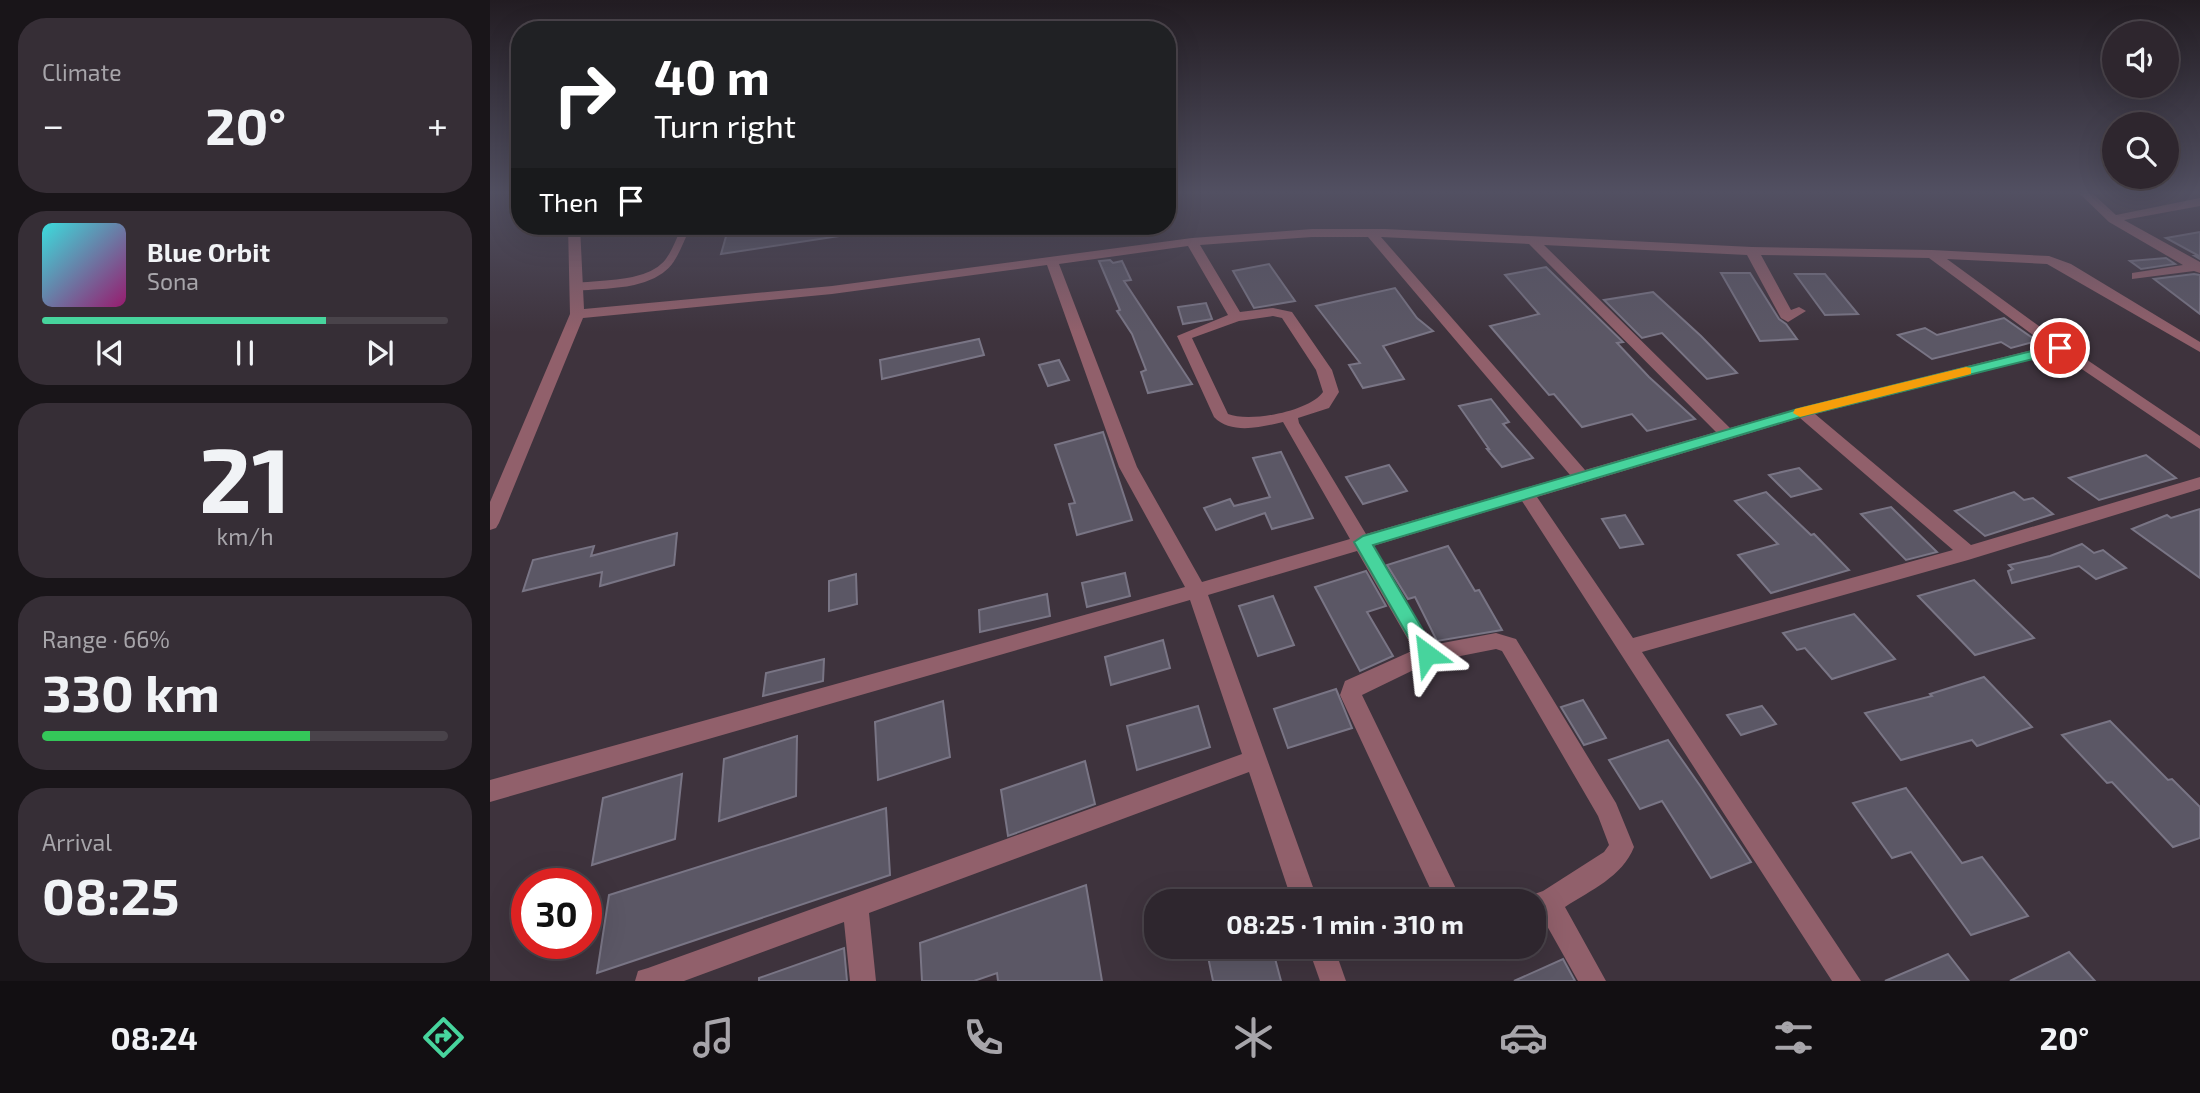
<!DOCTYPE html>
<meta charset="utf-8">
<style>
:root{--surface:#2e262e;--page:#362e36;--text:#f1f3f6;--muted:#a7a5aa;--line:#49434a;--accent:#47d49d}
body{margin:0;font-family:"Exo 2",sans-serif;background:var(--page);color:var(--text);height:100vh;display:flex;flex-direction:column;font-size:26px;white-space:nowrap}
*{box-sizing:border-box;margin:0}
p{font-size:23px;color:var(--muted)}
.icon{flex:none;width:38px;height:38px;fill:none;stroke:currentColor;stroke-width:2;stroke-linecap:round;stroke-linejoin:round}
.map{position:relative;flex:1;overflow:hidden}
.panel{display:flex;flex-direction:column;gap:18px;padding:18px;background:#191519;width:490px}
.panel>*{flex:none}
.banner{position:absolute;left:21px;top:21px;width:665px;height:214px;border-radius:28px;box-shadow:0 7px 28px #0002,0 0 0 2px var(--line);background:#202124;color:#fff;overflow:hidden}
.controls{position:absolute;left:1612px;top:21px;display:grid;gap:14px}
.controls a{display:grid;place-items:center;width:77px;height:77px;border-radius:50%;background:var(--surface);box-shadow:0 7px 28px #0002,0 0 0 2px var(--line);font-size:35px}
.speed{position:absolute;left:21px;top:868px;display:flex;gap:14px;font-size:35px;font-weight:700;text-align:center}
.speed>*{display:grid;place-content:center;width:91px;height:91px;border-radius:50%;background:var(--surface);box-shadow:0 7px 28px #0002,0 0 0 2px var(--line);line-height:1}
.speed .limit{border:10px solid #d22;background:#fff;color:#111}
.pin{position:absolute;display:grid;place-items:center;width:60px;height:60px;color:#fff;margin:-30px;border:4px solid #fff;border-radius:50%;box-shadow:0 2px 7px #0007}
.me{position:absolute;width:77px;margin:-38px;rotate:330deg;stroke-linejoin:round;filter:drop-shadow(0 0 5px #0008)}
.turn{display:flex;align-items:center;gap:24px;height:147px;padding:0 28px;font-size:32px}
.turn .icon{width:91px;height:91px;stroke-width:2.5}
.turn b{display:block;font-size:49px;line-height:60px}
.then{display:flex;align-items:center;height:66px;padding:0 28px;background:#0003;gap:14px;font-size:26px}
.big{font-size:52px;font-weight:700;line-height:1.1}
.panel .widget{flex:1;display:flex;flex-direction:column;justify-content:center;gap:10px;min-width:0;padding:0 24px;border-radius:28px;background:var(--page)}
.panel .dial{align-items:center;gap:0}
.dial b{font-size:91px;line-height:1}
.song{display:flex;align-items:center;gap:21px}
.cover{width:84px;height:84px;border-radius:10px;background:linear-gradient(135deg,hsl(180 70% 55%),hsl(320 70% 35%))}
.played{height:7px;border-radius:4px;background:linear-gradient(90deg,var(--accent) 70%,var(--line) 70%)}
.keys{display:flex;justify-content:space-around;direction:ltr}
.heat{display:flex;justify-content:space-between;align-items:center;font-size:38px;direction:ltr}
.charge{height:10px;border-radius:5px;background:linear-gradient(90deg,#34c759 66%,var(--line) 0)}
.trip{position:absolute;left:654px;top:889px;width:402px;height:70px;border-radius:28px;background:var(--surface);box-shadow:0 7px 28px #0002,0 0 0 2px var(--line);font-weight:700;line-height:70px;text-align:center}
.dock{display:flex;height:112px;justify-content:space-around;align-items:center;background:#120f12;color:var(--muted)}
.dock .icon{width:49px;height:49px}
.dock .selected{color:var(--accent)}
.dock b{font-size:32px;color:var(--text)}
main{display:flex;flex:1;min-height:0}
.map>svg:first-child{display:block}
</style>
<main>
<section class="panel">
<div class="widget"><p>Climate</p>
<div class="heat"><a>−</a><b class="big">20°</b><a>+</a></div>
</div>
<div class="widget">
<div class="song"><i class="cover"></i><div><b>Blue Orbit</b><p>Sona</p></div></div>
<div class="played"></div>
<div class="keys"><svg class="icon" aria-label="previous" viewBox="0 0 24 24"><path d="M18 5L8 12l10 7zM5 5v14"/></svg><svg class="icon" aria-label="pause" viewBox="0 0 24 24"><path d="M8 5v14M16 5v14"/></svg><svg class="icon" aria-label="next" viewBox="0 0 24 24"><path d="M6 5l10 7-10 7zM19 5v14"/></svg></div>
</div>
<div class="widget dial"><b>21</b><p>km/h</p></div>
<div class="widget"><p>Range · 66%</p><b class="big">330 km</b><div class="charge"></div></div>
<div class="widget"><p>Arrival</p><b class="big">08:25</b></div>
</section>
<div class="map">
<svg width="1710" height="981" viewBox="0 0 1710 981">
<rect width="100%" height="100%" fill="#3e333d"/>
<g fill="#5b5765" stroke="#797585" stroke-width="2">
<path d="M 239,226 L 350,226 L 350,236 L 231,254 Z"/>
<path d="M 1710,232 L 1710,259 L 1705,256 L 1709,256 L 1676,238 Z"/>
<path d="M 1676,258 L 1685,264 L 1651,269 L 1640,261 Z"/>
<path d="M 620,260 L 623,263 L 632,261 L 641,280 L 634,281 L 702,384 L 658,393 L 651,372 L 656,370 L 642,334 L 627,311 L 630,310 L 609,261 Z"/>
<path d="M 779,264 L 805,301 L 764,308 L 743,271 Z"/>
<path d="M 1056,267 L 1133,342 L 1127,343 L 1159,377 L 1205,419 L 1157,431 L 1142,414 L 1092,427 L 1064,394 L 1059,395 L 1000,326 L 1049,314 L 1015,275 Z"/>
<path d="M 1231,273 L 1260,273 L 1289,319 L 1296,324 L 1307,339 L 1270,341 Z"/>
<path d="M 1305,274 L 1335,274 L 1368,314 L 1335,315 Z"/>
<path d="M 1704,274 L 1710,275 L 1710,314 L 1664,279 Z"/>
<path d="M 905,288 L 927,318 L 943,331 L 893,346 L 914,379 L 873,388 L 859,365 L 870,363 L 826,306 Z"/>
<path d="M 1163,292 L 1211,336 L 1247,373 L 1217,379 L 1172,333 L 1152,338 L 1114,300 Z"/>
<path d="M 716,303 L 722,319 L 693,324 L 688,307 Z"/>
<path d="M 1514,318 L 1547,341 L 1521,348 L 1511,342 L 1442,359 L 1408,335 L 1435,328 L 1447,335 Z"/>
<path d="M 489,339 L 494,355 L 392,379 L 390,360 Z"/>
<path d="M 569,360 L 579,380 L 558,386 L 549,365 Z"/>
<path d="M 1001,399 L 1019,422 L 1013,424 L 1043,458 L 1012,467 L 997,449 L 999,449 L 969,406 Z"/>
<path d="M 613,432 L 642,520 L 587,535 L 579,504 L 585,503 L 565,445 Z"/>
<path d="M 791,452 L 823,518 L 782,529 L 775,513 L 726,530 L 714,508 L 740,499 L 744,506 L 780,497 L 763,458 Z"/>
<path d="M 1656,455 L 1686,478 L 1609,500 L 1579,478 Z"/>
<path d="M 899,465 L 917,491 L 873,504 L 856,477 Z"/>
<path d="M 1309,468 L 1331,489 L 1301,497 L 1279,475 Z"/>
<path d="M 1276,492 L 1321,535 L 1324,534 L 1359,570 L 1281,593 L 1248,555 L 1288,544 L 1245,501 Z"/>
<path d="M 1524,492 L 1534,500 L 1543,498 L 1563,514 L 1495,536 L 1465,511 Z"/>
<path d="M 1401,507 L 1447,552 L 1416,560 L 1371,514 Z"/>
<path d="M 1710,509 L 1710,578 L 1642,529 L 1677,515 L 1681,518 Z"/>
<path d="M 1135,515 L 1153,544 L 1130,548 L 1112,519 Z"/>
<path d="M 187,533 L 184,565 L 110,586 L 112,572 L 33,591 L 43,560 L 104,546 L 101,556 Z"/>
<path d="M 1592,544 L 1604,553 L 1613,550 L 1636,568 L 1606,579 L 1589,566 L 1522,583 L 1518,571 L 1523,569 L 1519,565 L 1560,556 Z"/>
<path d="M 958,546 L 985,591 L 989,590 L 1012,630 L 947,641 L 925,597 L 918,599 L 897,565 Z"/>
<path d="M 876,571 L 896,606 L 877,612 L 903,656 L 870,671 L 825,587 Z"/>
<path d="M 635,573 L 640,596 L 597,607 L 592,583 Z"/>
<path d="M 366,574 L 367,604 L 339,611 L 339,581 Z"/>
<path d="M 1484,580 L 1544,638 L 1485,655 L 1428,596 Z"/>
<path d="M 557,594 L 560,616 L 490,632 L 489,610 Z"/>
<path d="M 783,596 L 804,645 L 768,656 L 749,606 Z"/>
<path d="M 1364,614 L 1405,659 L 1342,679 L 1315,648 L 1307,650 L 1293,633 Z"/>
<path d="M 673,640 L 680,668 L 621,685 L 615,657 Z"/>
<path d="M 334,659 L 333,681 L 273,696 L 276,673 Z"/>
<path d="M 1494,677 L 1542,727 L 1487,746 L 1482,740 L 1411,760 L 1375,713 L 1442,696 L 1440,694 Z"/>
<path d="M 846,689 L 862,728 L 798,748 L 784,709 Z"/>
<path d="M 1093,700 L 1116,738 L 1094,745 L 1071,707 Z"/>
<path d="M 453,701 L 460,757 L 388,780 L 385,722 Z"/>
<path d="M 708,706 L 720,747 L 647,770 L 637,726 Z"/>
<path d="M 1272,706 L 1286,724 L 1251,735 L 1237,715 Z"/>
<path d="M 1620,721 L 1678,780 L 1682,779 L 1710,807 L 1710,838 L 1683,847 L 1622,782 L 1617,783 L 1572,735 Z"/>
<path d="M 307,736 L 306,796 L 229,821 L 234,759 Z"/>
<path d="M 1178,740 L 1211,787 L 1261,862 L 1221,878 L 1172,801 L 1150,809 L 1119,760 Z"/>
<path d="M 595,761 L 605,804 L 518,836 L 511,790 Z"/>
<path d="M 192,774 L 185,839 L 102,865 L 113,798 Z"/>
<path d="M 1416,788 L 1472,863 L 1492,857 L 1538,916 L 1481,935 L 1421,852 L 1402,858 L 1363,803 Z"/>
<path d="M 396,808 L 400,875 L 107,973 L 119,895 Z"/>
<path d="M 596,885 L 612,981 L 508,981 L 507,973 L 484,981 L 432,981 L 430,943 Z"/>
<path d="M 716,947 L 782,947 L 791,981 L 723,981 Z"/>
<path d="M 354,948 L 357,981 L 269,981 L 269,978 Z"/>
<path d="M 1579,952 L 1605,981 L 1520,981 Z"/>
<path d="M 1458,954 L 1479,981 L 1395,981 Z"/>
<path d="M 1073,959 L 1085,981 L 1024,981 Z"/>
</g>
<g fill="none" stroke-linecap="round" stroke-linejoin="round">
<path stroke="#91606b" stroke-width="8" d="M 86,287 C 113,284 156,286 176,265 C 186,255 190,238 197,226"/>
<g fill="#91606b" fill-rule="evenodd">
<path d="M 1590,194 L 1603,194 L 1626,215 L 1710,198 L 1710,206 L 1634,220 L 1710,262 L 1710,273 L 1704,271 L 1642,279 L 1642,273 L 1693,265 L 1619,222 Z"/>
<path d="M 78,226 L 90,226 L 94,309 L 342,286 L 702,238 L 822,229 L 895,229 L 1262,247 L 1442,250 L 1559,256 L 1581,264 L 1710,342 L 1710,352 L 1557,264 L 1457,259 L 1575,345 L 1710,436 L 1710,449 L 1568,353 L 1325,414 L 1481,545 L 1710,477 L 1710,489 L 1478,560 L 1152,652 L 1371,981 L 1342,981 L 1032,501 L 883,546 L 942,645 L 1006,633 L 1026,639 L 1126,803 L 1144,847 C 1132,877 1101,890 1075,907 L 1116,981 L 1088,981 L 1052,917 L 1045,919 L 1045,901 L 1034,901 L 1036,897 L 1053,891 L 1114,852 L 1119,845 L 1108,816 L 1012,651 L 1006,649 L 940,662 L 872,695 L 972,901 L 946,901 L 850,695 L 855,681 L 924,650 L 867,551 L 718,595 L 828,901 L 802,901 L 759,772 L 379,913 L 386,981 L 360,981 L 354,922 L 194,981 L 145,981 L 148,971 L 158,968 L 752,754 L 700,600 L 0,802 L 0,780 L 695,587 L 629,467 L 557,265 L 342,294 L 93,318 L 9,523 L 6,528 L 0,530 L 0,502 L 80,314 ZM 822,237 L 878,237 L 1080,475 L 876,534 L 809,423 L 808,418 L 839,408 L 849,392 L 842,370 L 802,312 L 783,308 L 750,312 L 710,245 ZM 891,237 L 1039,244 L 1226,432 L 1095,470 ZM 1054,245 L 1257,255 L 1291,318 L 1298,322 L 1316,311 L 1309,307 L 1301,310 L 1271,255 L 1439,258 L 1558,346 L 1313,407 L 1240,428 ZM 698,246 L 738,315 L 687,336 L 724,417 C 741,435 772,427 793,422 L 860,539 L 712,582 L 647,467 L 569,264 ZM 783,316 L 792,318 L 826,370 L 833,392 C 820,411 760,423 738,414 L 702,338 L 749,321 ZM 1310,418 L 1463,550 L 1143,638 L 1047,497 Z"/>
<path d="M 818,947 L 844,947 L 856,981 L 830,981 Z"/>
</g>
</g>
<linearGradient id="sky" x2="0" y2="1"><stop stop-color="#221c22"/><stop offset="0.58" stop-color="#525062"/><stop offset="1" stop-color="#525062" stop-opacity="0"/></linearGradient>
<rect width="1710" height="332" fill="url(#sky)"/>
<path fill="#47d49d" stroke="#2e8a66" stroke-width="2" d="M 1570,344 L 1575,345 L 1575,351 L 1317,415 L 883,545 L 947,654 L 944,659 L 937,661 L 931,659 L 864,542 L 873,536 L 1308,409 Z"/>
<path fill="#f59e0b" d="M 1476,367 L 1481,368 L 1481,374 L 1310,417 L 1303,413 L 1305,409 Z"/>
</svg>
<div class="controls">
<a><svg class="icon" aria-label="sound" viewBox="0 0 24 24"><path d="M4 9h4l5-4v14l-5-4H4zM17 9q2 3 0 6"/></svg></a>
<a><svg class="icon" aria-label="search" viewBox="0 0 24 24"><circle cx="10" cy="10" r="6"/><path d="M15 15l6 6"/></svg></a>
</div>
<div class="speed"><div class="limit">30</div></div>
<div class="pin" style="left:1570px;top:348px;background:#d93025"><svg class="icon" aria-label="arrive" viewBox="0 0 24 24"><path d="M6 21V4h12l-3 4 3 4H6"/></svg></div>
<svg class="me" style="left:937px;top:654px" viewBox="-20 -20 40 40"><path d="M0-17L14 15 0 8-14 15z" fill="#47d49d" stroke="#fff" stroke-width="4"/></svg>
<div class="trip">08:25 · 1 min · 310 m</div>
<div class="banner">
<div class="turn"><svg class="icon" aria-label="right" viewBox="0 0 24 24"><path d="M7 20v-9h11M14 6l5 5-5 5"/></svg><div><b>40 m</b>Turn right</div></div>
<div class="then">Then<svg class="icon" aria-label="arrive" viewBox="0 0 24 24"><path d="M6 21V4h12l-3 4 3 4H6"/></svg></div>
</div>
</div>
</main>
<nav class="dock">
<b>08:24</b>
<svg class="icon selected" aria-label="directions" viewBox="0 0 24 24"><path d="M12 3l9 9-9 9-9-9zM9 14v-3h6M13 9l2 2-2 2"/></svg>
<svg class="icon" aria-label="music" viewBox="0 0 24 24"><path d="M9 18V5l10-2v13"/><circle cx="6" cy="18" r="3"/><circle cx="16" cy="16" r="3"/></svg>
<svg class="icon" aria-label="phone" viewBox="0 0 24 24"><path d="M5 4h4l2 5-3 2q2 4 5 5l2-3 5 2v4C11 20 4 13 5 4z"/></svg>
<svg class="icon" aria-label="climate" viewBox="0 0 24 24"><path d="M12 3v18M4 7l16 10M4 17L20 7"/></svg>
<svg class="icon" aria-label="car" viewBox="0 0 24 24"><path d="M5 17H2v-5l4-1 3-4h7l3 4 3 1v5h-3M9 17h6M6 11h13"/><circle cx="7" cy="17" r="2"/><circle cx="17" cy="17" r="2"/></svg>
<svg class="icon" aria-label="filters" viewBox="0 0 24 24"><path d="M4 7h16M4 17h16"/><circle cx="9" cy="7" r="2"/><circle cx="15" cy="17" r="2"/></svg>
<b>20°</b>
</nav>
